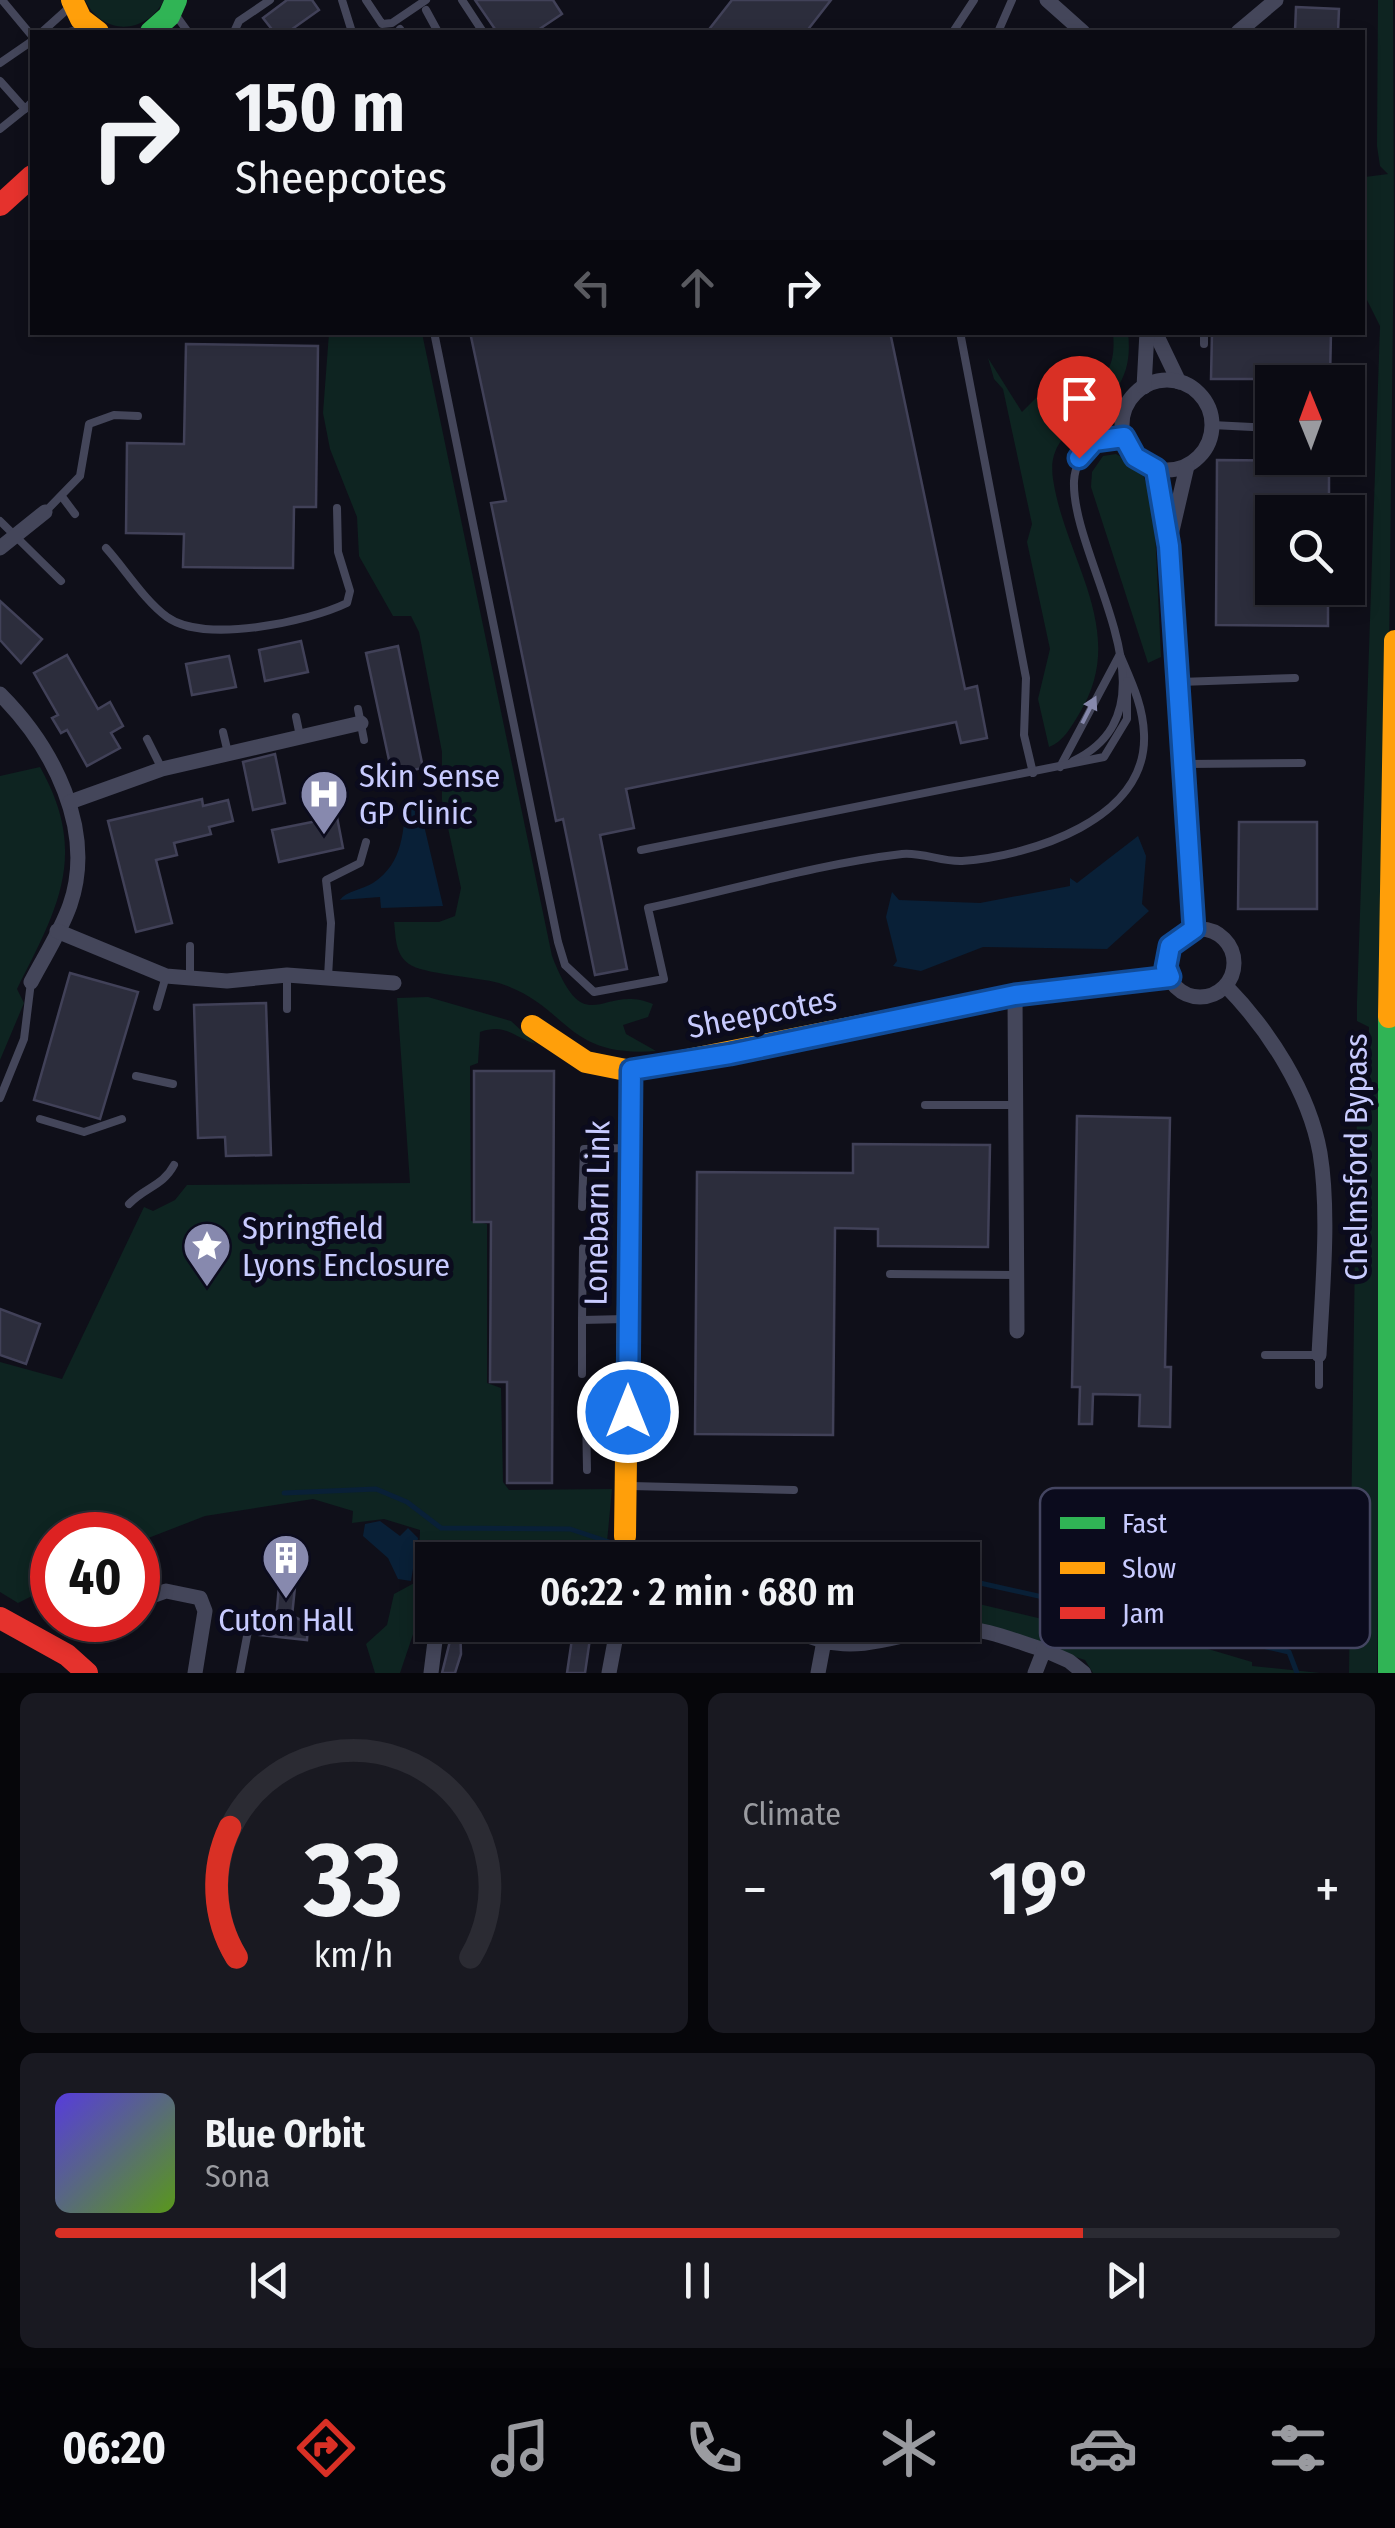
<!DOCTYPE html>
<meta charset="utf-8">
<style>
:root{--surface:#0b0b13;--page:#191921;--text:#f1f3f6;--muted:#9a9ba0;--line:#2b2b33;--accent:#d93025}
body{margin:0;font-family:"Fira Sans Condensed",sans-serif;background:var(--page);color:var(--text);height:100vh;display:flex;flex-direction:column;font-size:38px;white-space:nowrap}
*{box-sizing:border-box;margin:0}
p{font-size:32px;color:var(--muted)}
.icon{flex:none;width:55px;height:55px;fill:none;stroke:currentColor;stroke-width:2;stroke-linecap:round;stroke-linejoin:round}
.map{position:relative;height:1673px;overflow:hidden}
.side{display:flex;flex-direction:column;gap:20px;padding:20px;background:#06060a;flex:1}
.side>*{flex:none}
.top-card{position:absolute;left:30px;top:30px;width:1335px;height:305px;border-radius:0px;box-shadow:0 5px 15px #0003,0 0 0 2px var(--line);background:#0b0b13;color:var(--text);overflow:hidden}
.needle{width:65px;rotate:359deg}
.controls{position:absolute;left:1255px;top:365px;display:grid;gap:20px}
.controls a{display:grid;place-items:center;width:110px;height:110px;border-radius:0px;background:var(--surface);box-shadow:0 5px 15px #0003,0 0 0 2px var(--line);font-size:50px}
.speed{position:absolute;left:30px;top:1512px;display:flex;gap:20px;font-size:50px;font-weight:700;text-align:center}
.speed>*{display:grid;place-content:center;width:130px;height:130px;border-radius:50%;background:var(--surface);box-shadow:0 5px 15px #0003,0 0 0 2px var(--line);line-height:1}
.speed .limit{border:15px solid #d22;background:#fff;color:#111}
.pin{position:absolute;display:grid;place-items:center;width:85px;height:85px;color:#fff;margin:-102px -42px;border-radius:50% 50% 50% 0;rotate:-45deg;box-shadow:0 0 10px #0007}
.pin .icon{rotate:45deg}
.me{position:absolute;width:110px;margin:-55px;rotate:0deg;stroke-linejoin:round;filter:drop-shadow(0 0 8px #0008)}
.turn{display:flex;align-items:center;gap:35px;height:210px;padding:0 40px;font-size:45px}
.turn .icon{width:130px;height:130px;stroke-width:2.5}
.turn b{display:block;font-size:70px;line-height:85px}
.lanes{display:flex;align-items:center;height:95px;padding:0 40px;background:#0003;justify-content:center;gap:50px;direction:ltr}
.lanes .off{opacity:.35}
.big{font-size:75px;font-weight:600;line-height:1.1}
.side .tile{flex:1;display:flex;flex-direction:column;justify-content:center;gap:15px;min-width:0;padding:0 35px;border-radius:15px;background:var(--page)}
.side .dial{align-items:center;gap:0}
.dial svg{height:260px;overflow:visible;fill:none;stroke:var(--line);stroke-width:7;stroke-linecap:round;text-anchor:middle}
.dial text{fill:var(--text);stroke:none}
.song{display:flex;align-items:center;gap:30px}
.cover{width:120px;height:120px;border-radius:15px;background:linear-gradient(135deg,hsl(250 70% 55%),hsl(90 70% 35%))}
.played{height:10px;border-radius:5px;background:linear-gradient(90deg,var(--accent) 80%,var(--line) 80%)}
.keys{display:flex;justify-content:space-around;direction:ltr}
.heat{display:flex;justify-content:space-between;align-items:center;font-size:55px;direction:ltr}
.side .tiles{flex:1;display:grid;gap:20px;grid-template-columns:1fr 1fr}
.tile:last-child{grid-column:span 2}
.trip{position:absolute;left:415px;top:1542px;width:565px;height:100px;border-radius:0px;background:var(--surface);box-shadow:0 5px 15px #0003,0 0 0 2px var(--line);font-weight:600;line-height:100px;text-align:center}
.dock{display:flex;height:160px;justify-content:space-around;align-items:center;background:#040408;color:var(--muted)}
.dock .icon{width:70px;height:70px}
.dock .selected{color:var(--accent)}
.dock b{font-size:45px;color:var(--text)}
.map>svg:first-child{display:block}
</style>
<div class="map">
<svg width="1395" height="1673" viewBox="0 0 1395 1673">
<rect width="100%" height="100%" fill="#0f0f19"/>
<g fill="#0e2421">
<path d="M 85,0 L 164,0 C 146,35 102,36 85,0 Z"/>
<path d="M 1378,0 L 1393,0 L 1394,230 L 1377,1673 L 1349,1673 L 1358,1039 L 1369,1033 L 1369,1027 L 1357,1021 L 1357,1002 L 1380,326 L 1363,292 L 1362,186 L 1365,177 L 1388,174 L 1380,166 L 1377,146 Z"/>
<path d="M 329,333 L 422,333 L 552,956 C 586,1044 601,982 653,1004 L 648,1017 L 623,1025 L 626,1034 L 656,1051 C 563,1058 569,1005 499,983 C 478,977 422,974 409,964 C 395,954 396,938 394,922 L 439,922 L 455,916 L 461,888 L 442,800 L 442,752 L 419,632 L 411,616 L 393,616 L 359,556 L 357,517 L 330,449 L 323,413 Z"/>
<path d="M 1113,333 L 1128,333 C 1139,423 1043,410 1053,479 C 1065,560 1130,632 1079,714 C 1071,727 1064,741 1049,747 L 1038,699 L 1050,649 L 1027,542 L 1032,524 L 1003,389 L 994,379 L 988,358 L 1022,412 L 1046,388 C 1089,386 1118,386 1113,333 Z"/>
<path d="M 1116,454 L 1141,468 L 1154,508 L 1161,657 L 1148,663 L 1091,487 L 1092,472 L 1103,456 Z"/>
<path d="M 40,767 C 89,854 58,908 17,989 L 24,1003 L 0,1060 L 0,776 Z"/>
<path d="M 428,997 L 511,1021 L 536,1044 C 513,1037 506,1023 480,1032 L 478,1063 L 470,1066 L 471,1221 L 487,1224 L 487,1383 L 501,1388 L 503,1482 L 509,1490 L 612,1489 L 607,1542 L 627,1542 L 629,1560 L 432,1560 L 432,1578 L 400,1673 L 375,1673 L 366,1644 L 387,1625 L 394,1594 L 418,1581 L 420,1530 L 384,1519 L 352,1523 L 353,1511 L 313,1499 L 205,1516 L 138,1542 L 138,1535 L 52,1535 L 52,1586 L 18,1603 L 0,1592 L 0,1362 L 62,1379 L 144,1207 L 153,1211 L 175,1200 L 187,1185 L 410,1183 L 397,998 Z"/>
<path d="M 962,1600 L 1097,1632 L 1144,1630 L 1252,1662 L 1252,1666 L 1320,1673 L 1093,1673 L 1085,1660 L 963,1621 Z"/>
</g>
<g fill="#092037">
<path d="M 407,801 L 422,817 L 443,906 L 381,908 L 380,897 L 340,900 C 346,891 362,890 373,883 C 405,862 402,830 407,801 Z"/>
<path d="M 1138,836 L 1146,856 L 1142,904 L 1149,911 L 1107,949 L 983,947 L 921,971 L 893,966 L 897,961 L 886,917 L 892,892 L 899,900 L 980,903 L 1070,886 L 1070,878 L 1077,883 Z"/>
<path d="M 380,1521 L 400,1536 L 408,1528 L 418,1538 L 411,1581 L 398,1579 L 388,1558 L 363,1536 L 365,1524 Z"/>
</g>
<g fill="none" stroke-linecap="round" stroke-linejoin="round">
<g stroke="#092037" stroke-width="5">
<path d="M 284,1493 L 376,1489 L 407,1502 L 441,1528 L 570,1529 L 624,1547"/>
<path d="M 645,1553 L 673,1560"/>
<path d="M 962,1579 L 1289,1652 L 1297,1673"/>
</g>
</g>
<g fill="#2c2d3c" stroke="#414158" stroke-width="2.5">
<path d="M 287,0 L 312,0 L 319,10 L 288,32 L 274,32 L 263,18 Z"/>
<path d="M 475,0 L 553,0 L 562,14 L 535,32 L 497,32 Z"/>
<path d="M 732,0 L 831,0 L 806,32 L 707,32 Z"/>
<path d="M 1296,7 L 1339,9 L 1338,32 L 1295,32 Z"/>
<path d="M 470,332 L 890,332 L 965,689 L 977,686 L 987,738 L 961,743 L 956,722 L 626,789 L 634,828 L 600,835 L 627,969 L 595,975 L 563,819 L 556,821 L 491,503 L 506,501 Z"/>
<path d="M 1212,332 L 1331,332 L 1330,379 L 1211,379 Z"/>
<path d="M 186,344 L 318,346 L 316,507 L 294,507 L 293,568 L 183,567 L 184,534 L 126,533 L 127,443 L 184,444 Z"/>
<path d="M 1217,460 L 1329,461 L 1329,512 L 1272,512 L 1272,588 L 1328,588 L 1328,626 L 1216,625 Z"/>
<path d="M 0,601 L 42,639 L 21,663 L 0,640 Z"/>
<path d="M 301,641 L 308,672 L 265,681 L 259,650 Z"/>
<path d="M 398,646 L 423,768 L 392,774 L 366,653 Z"/>
<path d="M 67,655 L 98,709 L 110,702 L 123,726 L 111,733 L 120,748 L 87,766 L 67,730 L 61,733 L 52,718 L 58,715 L 34,673 Z"/>
<path d="M 229,656 L 236,687 L 192,695 L 186,664 Z"/>
<path d="M 275,754 L 285,803 L 253,810 L 243,762 Z"/>
<path d="M 202,799 L 203,806 L 228,800 L 233,821 L 209,827 L 211,834 L 174,843 L 177,855 L 156,860 L 172,923 L 136,932 L 108,821 Z"/>
<path d="M 337,817 L 343,848 L 279,862 L 272,830 Z"/>
<path d="M 1239,822 L 1317,822 L 1317,909 L 1238,909 Z"/>
<path d="M 70,973 L 138,992 L 100,1119 L 34,1100 Z"/>
<path d="M 266,1003 L 271,1155 L 226,1156 L 225,1137 L 198,1138 L 194,1005 Z"/>
<path d="M 474,1071 L 554,1071 L 552,1483 L 507,1483 L 507,1382 L 490,1382 L 491,1222 L 474,1222 Z"/>
<path d="M 1077,1116 L 1170,1118 L 1165,1367 L 1171,1367 L 1170,1427 L 1139,1426 L 1140,1395 L 1093,1394 L 1092,1424 L 1079,1424 L 1080,1387 L 1072,1387 Z"/>
<path d="M 853,1144 L 990,1145 L 988,1247 L 878,1246 L 878,1229 L 835,1228 L 833,1435 L 695,1434 L 697,1172 L 853,1173 Z"/>
<path d="M 0,1309 L 40,1324 L 26,1364 L 0,1355 Z"/>
<path d="M 279,1585 L 295,1587 L 292,1616 L 308,1623 L 307,1640 L 259,1635 L 260,1619 L 276,1621 Z"/>
<path d="M 454,1625 L 460,1625 L 461,1654 L 455,1673 L 442,1673 Z"/>
<path d="M 574,1625 L 592,1625 L 585,1673 L 567,1673 Z"/>
</g>
<g fill="none" stroke-linecap="round" stroke-linejoin="round">
<g stroke="#44465a" stroke-width="8">
<path d="M 2,0 L 32,36"/>
<path d="M 342,0 L 352,32"/>
<path d="M 366,0 L 382,24 L 392,23 L 426,0"/>
<path d="M 462,0 L 483,32"/>
<path d="M 426,10 L 438,32"/>
<path d="M 175,14 L 188,32"/>
<path d="M 400,29 L 402,32"/>
<path d="M 42,32 L 72,5"/>
<path d="M 69,32 L 87,29"/>
<path d="M 234,32 L 239,21 L 270,0"/>
<path d="M 953,32 L 974,0"/>
<path d="M 998,32 L 1012,0"/>
<path d="M 0,63 L 32,41"/>
<path d="M 0,81 L 25,109 L 32,102"/>
<path d="M 0,129 L 25,109"/>
<path d="M 434,332 L 558,942 L 565,965 L 594,992 L 664,979 L 648,908 C 732,890 817,864 902,854 C 922,852 942,862 962,861 C 1030,856 1148,820 1144,734 C 1143,705 1131,681 1120,655"/>
<path d="M 960,332 L 1026,678 L 1024,735 L 1033,773"/>
<path d="M 1204,344 L 1204,332"/>
<path d="M 1212,425 L 1272,428"/>
<path d="M 63,498 L 75,514"/>
<path d="M 45,512 L 80,476 L 89,424 L 114,415 L 138,416"/>
<path d="M 0,521 L 61,581"/>
<path d="M 106,548 C 125,569 144,600 167,617 C 204,644 308,622 347,603 L 350,591 L 338,552 L 337,508"/>
<path d="M 1180,682 L 1295,678"/>
<path d="M 358,709 L 364,740"/>
<path d="M 296,717 L 300,736"/>
<path d="M 223,732 L 228,753"/>
<path d="M 147,739 L 162,769"/>
<path d="M 1073,761 C 1186,707 1071,561 1074,481 C 1075,463 1084,453 1094,441 L 1123,437"/>
<path d="M 1186,764 L 1302,763"/>
<path d="M 1060,767 L 1119,656"/>
<path d="M 641,850 L 1104,757 L 1127,719 L 1127,681"/>
<path d="M 287,975 L 287,1009"/>
<path d="M 328,977 L 331,923 L 326,880 L 360,863 L 366,842"/>
<path d="M 190,980 L 190,946"/>
<path d="M 157,1007 L 166,976"/>
<path d="M 136,1076 L 173,1084"/>
<path d="M 0,1098 L 24,1039 L 31,982"/>
<path d="M 925,1105 L 1015,1105"/>
<path d="M 40,1119 L 84,1132 L 122,1119"/>
<path d="M 129,1204 C 145,1187 163,1186 174,1165"/>
<path d="M 582,1207 L 584,1149 L 626,1148"/>
<path d="M 583,1248 L 582,1320 L 625,1319"/>
<path d="M 890,1274 L 1016,1275"/>
<path d="M 582,1320 L 582,1374"/>
<path d="M 1265,1355 L 1319,1355 L 1319,1385"/>
<path d="M 587,1470 L 586,1412 L 623,1412"/>
<path d="M 631,1486 L 794,1490"/>
<path d="M 240,1673 L 248,1631"/>
</g>
<g stroke="#44465a" stroke-width="15">
<path d="M 1047,0 L 1083,32"/>
<path d="M 1238,32 L 1276,0"/>
<path d="M 1155,332 L 1179,382"/>
<circle cx="1167" cy="425" r="45"/>
<path d="M 1144,387 L 1147,332"/>
<path d="M 1171,535 L 1187,466"/>
<path d="M 0,548 L 45,512"/>
<path d="M 0,694 C 53,747 96,830 70,905 C 61,931 44,957 31,982"/>
<path d="M 70,802 L 162,769 L 361,723"/>
<circle cx="1200" cy="963" r="34"/>
<path d="M 57,931 L 166,976 L 227,981 L 287,975 L 394,983"/>
<path d="M 1226,986 C 1269,1030 1309,1092 1320,1153 C 1330,1214 1322,1293 1319,1355"/>
<path d="M 1015,995 L 1017,1331"/>
<path d="M 138,1601 L 166,1591 L 200,1598 L 205,1611 L 195,1673"/>
<path d="M 97,1623 L 103,1620"/>
<path d="M 774,1625 L 824,1641"/>
<path d="M 431,1673 L 437,1625"/>
<path d="M 609,1673 L 618,1625"/>
<path d="M 818,1673 L 824,1641 C 870,1652 909,1629 953,1628 C 983,1627 1015,1641 1044,1650"/>
<path d="M 1035,1673 L 1044,1650 L 1069,1661 L 1084,1673"/>
</g>
<g stroke="#30b455" stroke-width="22">
<path d="M 151,32 L 169,16 L 176,0"/>
<path d="M 936,1011 L 1015,995 L 1170,977"/>
<path d="M 1389,1673 L 1389,1017"/>
</g>
<g stroke="#ff9f0a" stroke-width="22">
<path d="M 72,0 L 81,19 L 98,32"/>
<path d="M 1156,469 L 1169,546 L 1194,929"/>
<path d="M 1389,1017 L 1395,641"/>
<path d="M 532,1026 L 586,1062 L 631,1071 L 936,1011"/>
<path d="M 625,1536 L 631,1071"/>
</g>
<g stroke="#e5322d" stroke-width="22">
<path d="M 0,205 L 32,176"/>
<path d="M 0,1618 L 67,1655 L 87,1673"/>
</g>
</g>
<defs><path id="oneway-solid" d="M-6-.8H1V-3.2L6.5 0L1 3.2V.8H-6Z" transform="scale(2.5)"/></defs>
<use fill="#8688ac" href="#oneway-solid" transform="translate(1089 710) rotate(-63)"/>
<g fill="none" stroke-linecap="round" stroke-linejoin="round">
<g stroke="#114b97" stroke-width="25">
<path id="route" d="M 628,1412 L 631,1070 L 730,1054 L 1015,995 L 1170,977 L 1166,967 L 1170,946 L 1194,929 L 1169,546 L 1156,469 L 1135,457 L 1124,437 L 1094,441 L 1079,458"/>
</g>
<use href="#route" stroke="#1a73e8" stroke-width="18"/>
</g>
<defs>
<g id="hospital-pin" transform="scale(2.5)"><path d="M0 17L-7.5 6A9.5 9.5 0 1 1 7.5 6Z" fill="#8789ae" stroke="#0b0b1d"/><path d="M-5-5h3v3.5h4V-5h3V5h-3V1.5h-4V5h-3Z" fill="#fff"/></g>
<g id="sight-pin" transform="scale(2.5)"><path d="M0 17L-7.5 6A9.5 9.5 0 1 1 7.5 6Z" fill="#8789ae" stroke="#0b0b1d"/><path d="M0-6L1.8-2.2L6-1.7L2.9 1.2L3.7 5.4L0 3.3L-3.7 5.4L-2.9 1.2L-6-1.7L-1.8-2.2Z" fill="#fff"/></g>
<g id="building-pin" transform="scale(2.5)"><path d="M0 17L-7.5 6A9.5 9.5 0 1 1 7.5 6Z" fill="#8789ae" stroke="#0b0b1d"/><path d="M-4-6H4V6H1V3H-1V6H-4ZM-2.5-4.3h1.7v1.8h-1.7ZM.8-4.3h1.7v1.8H.8ZM-2.5-1h1.7V.8h-1.7ZM.8-1h1.7V.8H.8Z" fill="#fff"/></g>
</defs>
<g fill-rule="evenodd">
<use href="#hospital-pin" x="324" y="794"/>
<use href="#sight-pin" x="207" y="1246"/>
<use href="#building-pin" x="286" y="1558"/>
</g>
<g text-anchor="middle" stroke-width="10" stroke-linejoin="round" paint-order="stroke">
<g font-size="32" fill="#c8cbff" stroke="#0b0b1d" text-anchor="start">
<text x="359" y="787">Skin Sense<tspan x="359" dy="37">GP Clinic</tspan></text>
<text x="242" y="1239">Springfield<tspan x="242" dy="37">Lyons Enclosure</tspan></text>
<text x="286" y="1631" text-anchor="middle">Cuton Hall</text>
</g>
<g font-size="32" fill="#c8cbff" stroke="#0b0b1d">
<text transform="translate(762 1013) rotate(-11)" y="11">Sheepcotes</text>
<text transform="translate(1356 1157) rotate(-90)" y="11">Chelmsford Bypass</text>
<text transform="translate(597 1213) rotate(-89)" y="11">Lonebarn Link</text>
</g>
</g>
<rect x="1040" y="1488" width="330" height="160" rx="15" fill="#0b0b1d" stroke="#444561" stroke-width="2.5"/>
<rect x="1060" y="1517" width="45" height="12" fill="#30b455"/>
<rect x="1060" y="1562" width="45" height="12" fill="#ff9f0a"/>
<rect x="1060" y="1607" width="45" height="12" fill="#e5322d"/>
<g font-size="28" fill="#c8cbff">
<text x="1122" y="1533">Fast</text>
<text x="1122" y="1578">Slow</text>
<text x="1122" y="1623">Jam</text>
</g>
</svg>
<div class="controls">
<a><svg class="needle" viewBox="-14 -14 28 28"><path d="M0-13l5 13h-10z" fill="#e53935"/><path d="M0 13l5-13h-10z" fill="#9a9ba0"/></svg></a>
<a><svg class="icon" aria-label="search" viewBox="0 0 24 24"><circle cx="10" cy="10" r="6"/><path d="M15 15l6 6"/></svg></a>
</div>
<div class="speed"><div class="limit">40</div></div>
<div class="pin" style="left:1079px;top:458px;background:#d93025"><svg class="icon" aria-label="arrive" viewBox="0 0 24 24"><path d="M6 21V4h12l-3 4 3 4H6"/></svg></div>
<svg class="me" style="left:628px;top:1412px" viewBox="-20 -20 40 40"><circle r="17" fill="#1a73e8" stroke="#fff" stroke-width="3"/><path d="M0-11L8 9 0 5-8 9z" fill="#fff"/></svg>
<div class="trip">06:22 · 2 min · 680 m</div>
<div class="top-card">
<div class="turn"><svg class="icon" aria-label="right" viewBox="0 0 24 24"><path d="M7 20v-9h11M14 6l5 5-5 5"/></svg><div><b>150 m</b>Sheepcotes</div></div>
<div class="lanes"><svg class="icon off" aria-label="left" viewBox="0 0 24 24"><path d="M17 20v-9H6M10 6l-5 5 5 5"/></svg><svg class="icon off" aria-label="ahead" viewBox="0 0 24 24"><path d="M12 20V5M6 11l6-6 6 6"/></svg><svg class="icon" aria-label="right" viewBox="0 0 24 24"><path d="M7 20v-9h11M14 6l5 5-5 5"/></svg></div>
</div>
</div>
<section class="side">
<div class="tiles">
<div class="tile dial"><svg viewBox="0 0 100 80">
<path d="M14 69A42 42 0 1 1 86 69"/>
<path d="M14 69A42 42 0 0 1 12 29" stroke="#d93025"/>
<text x="50" y="56" font-size="32" font-weight="700">33</text>
<text x="50" y="72" font-size="11">km/h</text>
</svg></div>
<div class="tile"><p>Climate</p>
<div class="heat"><a>−</a><b class="big">19°</b><a>+</a></div>
</div>
<div class="tile">
<div class="song"><i class="cover"></i><div><b>Blue Orbit</b><p>Sona</p></div></div>
<div class="played"></div>
<div class="keys"><svg class="icon" aria-label="previous" viewBox="0 0 24 24"><path d="M18 5L8 12l10 7zM5 5v14"/></svg><svg class="icon" aria-label="pause" viewBox="0 0 24 24"><path d="M8 5v14M16 5v14"/></svg><svg class="icon" aria-label="next" viewBox="0 0 24 24"><path d="M6 5l10 7-10 7zM19 5v14"/></svg></div>
</div>
</div>
</section>
<nav class="dock">
<b>06:20</b>
<svg class="icon selected" aria-label="directions" viewBox="0 0 24 24"><path d="M12 3l9 9-9 9-9-9zM9 14v-3h6M13 9l2 2-2 2"/></svg>
<svg class="icon" aria-label="music" viewBox="0 0 24 24"><path d="M9 18V5l10-2v13"/><circle cx="6" cy="18" r="3"/><circle cx="16" cy="16" r="3"/></svg>
<svg class="icon" aria-label="phone" viewBox="0 0 24 24"><path d="M5 4h4l2 5-3 2q2 4 5 5l2-3 5 2v4C11 20 4 13 5 4z"/></svg>
<svg class="icon" aria-label="climate" viewBox="0 0 24 24"><path d="M12 3v18M4 7l16 10M4 17L20 7"/></svg>
<svg class="icon" aria-label="car" viewBox="0 0 24 24"><path d="M5 17H2v-5l4-1 3-4h7l3 4 3 1v5h-3M9 17h6M6 11h13"/><circle cx="7" cy="17" r="2"/><circle cx="17" cy="17" r="2"/></svg>
<svg class="icon" aria-label="filters" viewBox="0 0 24 24"><path d="M4 7h16M4 17h16"/><circle cx="9" cy="7" r="2"/><circle cx="15" cy="17" r="2"/></svg>
</nav>
